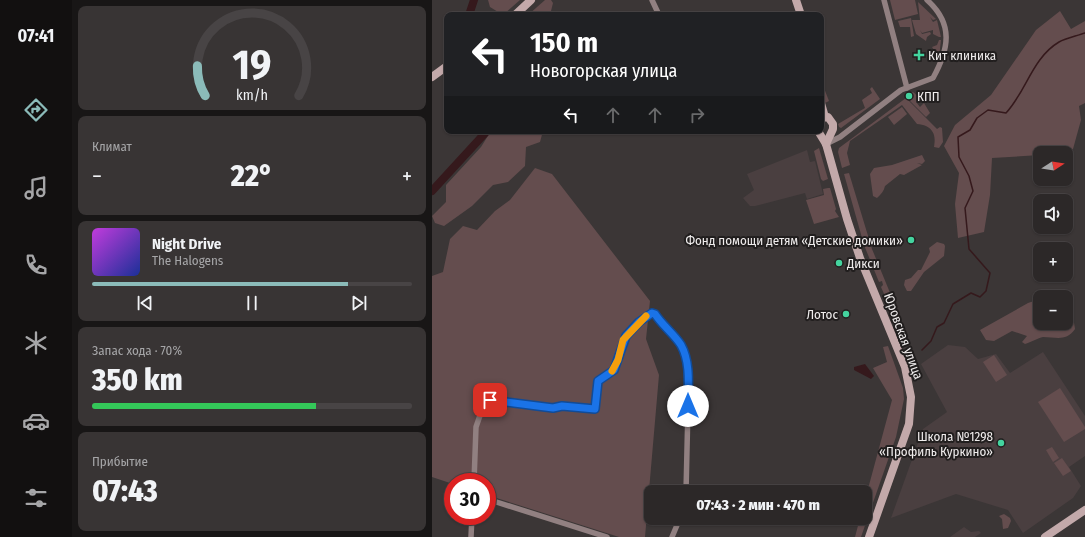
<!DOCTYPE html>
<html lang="ru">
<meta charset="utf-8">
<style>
:root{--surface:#2c2828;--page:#383434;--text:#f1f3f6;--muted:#a6a6a8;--line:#484445;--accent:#8bbbb9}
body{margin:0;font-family:"Fira Sans Condensed",sans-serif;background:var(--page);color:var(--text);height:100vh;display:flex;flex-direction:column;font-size:15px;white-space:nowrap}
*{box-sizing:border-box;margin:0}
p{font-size:13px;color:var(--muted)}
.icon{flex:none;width:22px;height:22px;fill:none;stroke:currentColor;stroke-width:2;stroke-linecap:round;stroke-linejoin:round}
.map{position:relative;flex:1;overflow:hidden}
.side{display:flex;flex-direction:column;gap:6px;padding:6px;background:#181616;width:360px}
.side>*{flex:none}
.top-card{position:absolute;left:12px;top:12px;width:380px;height:122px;border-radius:8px;box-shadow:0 1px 3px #0004,0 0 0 1px var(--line);background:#202124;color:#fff;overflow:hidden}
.needle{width:26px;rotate:78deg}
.buttons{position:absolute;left:601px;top:146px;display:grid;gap:8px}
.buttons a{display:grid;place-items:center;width:40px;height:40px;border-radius:8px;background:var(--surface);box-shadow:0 1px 3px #0004,0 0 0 1px var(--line);font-size:20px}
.speed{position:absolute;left:12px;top:473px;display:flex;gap:8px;font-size:20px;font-weight:700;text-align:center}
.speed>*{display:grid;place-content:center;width:52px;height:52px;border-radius:50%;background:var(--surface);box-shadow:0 1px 3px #0004,0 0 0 1px var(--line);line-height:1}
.speed .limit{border:6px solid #d22;background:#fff;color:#111}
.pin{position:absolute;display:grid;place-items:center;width:34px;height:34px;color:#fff;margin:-17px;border-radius:8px;box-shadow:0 2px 6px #0006}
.me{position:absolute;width:44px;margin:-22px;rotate:0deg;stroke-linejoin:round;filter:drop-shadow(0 0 3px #0008)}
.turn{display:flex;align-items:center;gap:14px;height:84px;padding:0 20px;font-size:18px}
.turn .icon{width:52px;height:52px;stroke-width:2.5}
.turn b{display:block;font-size:28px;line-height:34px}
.lanes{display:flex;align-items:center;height:38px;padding:0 20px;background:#0003;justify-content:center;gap:20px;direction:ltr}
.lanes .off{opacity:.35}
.big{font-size:30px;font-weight:800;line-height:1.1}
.side .tile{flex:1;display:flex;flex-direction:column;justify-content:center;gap:6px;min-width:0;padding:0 14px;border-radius:8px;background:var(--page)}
.side .dial{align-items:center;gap:0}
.dial svg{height:104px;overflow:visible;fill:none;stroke:var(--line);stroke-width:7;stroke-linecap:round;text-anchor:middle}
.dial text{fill:var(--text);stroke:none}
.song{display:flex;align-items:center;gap:12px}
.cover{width:48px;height:48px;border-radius:6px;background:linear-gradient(135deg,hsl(290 70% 55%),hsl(230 70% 35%))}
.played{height:4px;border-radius:2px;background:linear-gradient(90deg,var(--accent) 80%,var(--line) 80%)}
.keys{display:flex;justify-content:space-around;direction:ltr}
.heat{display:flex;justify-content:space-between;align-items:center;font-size:22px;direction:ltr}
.charge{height:6px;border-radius:3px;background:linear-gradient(90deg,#34c759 70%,var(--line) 0)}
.trip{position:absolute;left:212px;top:485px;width:228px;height:40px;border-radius:8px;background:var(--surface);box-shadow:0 1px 3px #0004,0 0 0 1px var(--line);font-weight:800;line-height:40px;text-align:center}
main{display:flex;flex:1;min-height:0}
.menu{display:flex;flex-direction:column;width:72px;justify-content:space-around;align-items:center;background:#121010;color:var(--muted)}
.menu .icon{width:28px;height:28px}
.menu .on{color:var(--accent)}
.menu b{font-size:18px;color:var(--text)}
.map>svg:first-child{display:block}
</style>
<main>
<nav class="menu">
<b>07:41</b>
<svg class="icon on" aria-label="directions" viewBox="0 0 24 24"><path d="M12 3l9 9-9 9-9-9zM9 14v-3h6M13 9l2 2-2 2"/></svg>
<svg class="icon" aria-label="music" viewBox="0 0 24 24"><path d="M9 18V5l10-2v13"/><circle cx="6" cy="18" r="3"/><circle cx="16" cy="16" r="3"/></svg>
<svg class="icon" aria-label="phone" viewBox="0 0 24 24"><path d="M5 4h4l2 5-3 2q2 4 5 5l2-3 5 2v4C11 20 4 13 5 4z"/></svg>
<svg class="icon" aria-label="climate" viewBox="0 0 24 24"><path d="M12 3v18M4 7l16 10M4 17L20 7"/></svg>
<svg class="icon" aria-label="car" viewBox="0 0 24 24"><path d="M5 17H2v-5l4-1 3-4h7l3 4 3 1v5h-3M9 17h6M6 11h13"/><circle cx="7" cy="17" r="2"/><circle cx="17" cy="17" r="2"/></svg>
<svg class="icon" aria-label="filters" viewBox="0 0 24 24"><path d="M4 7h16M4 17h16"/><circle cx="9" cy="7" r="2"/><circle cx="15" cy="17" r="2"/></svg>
</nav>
<section class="side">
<div class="tile dial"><svg viewBox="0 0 100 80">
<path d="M14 69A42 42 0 1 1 86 69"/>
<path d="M14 69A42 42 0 0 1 8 46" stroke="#8bbbb9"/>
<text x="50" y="56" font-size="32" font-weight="700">19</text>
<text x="50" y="72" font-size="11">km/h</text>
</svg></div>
<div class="tile"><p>Климат</p>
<div class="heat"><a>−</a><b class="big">22°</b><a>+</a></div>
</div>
<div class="tile">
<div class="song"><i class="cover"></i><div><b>Night Drive</b><p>The Halogens</p></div></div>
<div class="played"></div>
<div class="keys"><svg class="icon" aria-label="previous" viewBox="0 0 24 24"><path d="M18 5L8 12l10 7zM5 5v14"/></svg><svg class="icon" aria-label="pause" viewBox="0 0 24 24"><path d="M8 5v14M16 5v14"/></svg><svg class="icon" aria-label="next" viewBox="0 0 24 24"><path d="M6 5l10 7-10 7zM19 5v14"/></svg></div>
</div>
<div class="tile"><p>Запас хода · 70%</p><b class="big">350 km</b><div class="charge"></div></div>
<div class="tile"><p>Прибытие</p><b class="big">07:43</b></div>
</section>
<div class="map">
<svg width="653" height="537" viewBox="0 0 653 537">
<rect width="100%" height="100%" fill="#3b3636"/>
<g fill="#4a3f40">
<path d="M 375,150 L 378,162 L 383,161 L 391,194 L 375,199 L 373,193 L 323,206 L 318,206 L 311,198 L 322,190 L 315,174 Z"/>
<path d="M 516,345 L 533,347 L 546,359 L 564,354 L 578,373 L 611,352 L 653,416 L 653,456 L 637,467 L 649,486 L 641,498 L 591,533 L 576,510 L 524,494 L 459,518 L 491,429 L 515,412 L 489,364 Z"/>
<path d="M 532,527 L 539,532 L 547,531 L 549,533 L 543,537 L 518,537 Z"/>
</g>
<g fill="#644d4e">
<path d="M 56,0 L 88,0 L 71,15 L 58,7 Z"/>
<path d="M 113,0 L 119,0 L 121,3 L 118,15 L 96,15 Z"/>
<path d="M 458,0 L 483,0 L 486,14 L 463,20 Z"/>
<path d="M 486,2 L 504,19 L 501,20 L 498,17 L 501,22 L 505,20 L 509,37 L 507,37 L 501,34 L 501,30 L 490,33 L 488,30 L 490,34 L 498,32 L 499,34 L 495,37 L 494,41 L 484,34 L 480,20 L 488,20 Z"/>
<path d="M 628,11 L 639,29 L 653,21 L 653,103 L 647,106 L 649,120 L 641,149 L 619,153 L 608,153 L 608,155 L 560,158 L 558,195 L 552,232 L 526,238 L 523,204 L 527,173 L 512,146 L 523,125 L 559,95 L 604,30 Z"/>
<path d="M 479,18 L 482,36 L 479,37 L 478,27 L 468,27 L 466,21 Z"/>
<path d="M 507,40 L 509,40 L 507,58 L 500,47 L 505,45 Z"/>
<path d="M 390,83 L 397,101 L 393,103 L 389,93 Z"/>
<path d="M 440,87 L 448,99 L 409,128 L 407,127 L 406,124 L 433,108 L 430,100 L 440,93 L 438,89 Z"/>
<path d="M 481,92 L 488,98 L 484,102 L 488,107 L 492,103 L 498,113 L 494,117 L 478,101 L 481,97 L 478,93 Z"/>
<path d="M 474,98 L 505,129 L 508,127 L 510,128 L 511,142 L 507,148 L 502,147 C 505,133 499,125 485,124 L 470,105 L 418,141 L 415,153 L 418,165 L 410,168 L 406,152 L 407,148 Z"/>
<path d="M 470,107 L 475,114 L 462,125 L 456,117 Z"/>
<path d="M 59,131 L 111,131 L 108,142 L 94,147 L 93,166 L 76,182 L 61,185 L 40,206 L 12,226 L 3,223 L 0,216 L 14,202 L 14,185 L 49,147 Z"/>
<path d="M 387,148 L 396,179 L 391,181 L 389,179 L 382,151 Z"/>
<path d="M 490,155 L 493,161 L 490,164 L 485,163 L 490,165 L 472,175 L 468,174 L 453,186 C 452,191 449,194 445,198 L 441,196 L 438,174 L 442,168 L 460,165 Z"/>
<path d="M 103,168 L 120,174 L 218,301 L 214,339 L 227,375 L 213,537 L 187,537 L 55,495 L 55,482 L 21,482 L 21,484 L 0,477 L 0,276 L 11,272 L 18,239 L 31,226 L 45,230 L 63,211 L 78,200 Z"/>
<path d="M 417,173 L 440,249 L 461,300 L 461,307 L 465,316 L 462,317 L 449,287 L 451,285 L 450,281 L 447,282 L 432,245 L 412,174 Z"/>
<path d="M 396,188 L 398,188 L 404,209 L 403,211 L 407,217 L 382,224 L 374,200 L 392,195 L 391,189 Z"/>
<path d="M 617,196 L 618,201 L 608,201 L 608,209 L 604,209 L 602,200 Z"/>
<path d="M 505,242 L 512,244 L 513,246 L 512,256 L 492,272 L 479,291 L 475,291 L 472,285 L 473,280 L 479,278 L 486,270 L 489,270 L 498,252 L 497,248 Z"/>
<path d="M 637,292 L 643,329 C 634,342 624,337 611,337 C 606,338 599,342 593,344 L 590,342 L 595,336 L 580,331 L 562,341 L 554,340 L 548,330 L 596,303 L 608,299 L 608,323 L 634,323 L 634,297 L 613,297 Z"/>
<path d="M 456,346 L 471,388 L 472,399 L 464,437 L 429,537 L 423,537 L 428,518 L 433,518 L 433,500 L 460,400 L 441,368 L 455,362 L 451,347 Z"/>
<path d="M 562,355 L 575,375 L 564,382 L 551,362 Z"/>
<path d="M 628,388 L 653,427 L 653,429 L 632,442 L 606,402 Z"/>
<path d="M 620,447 L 627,458 L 621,462 L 614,450 Z"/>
<path d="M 630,458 L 639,471 L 631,476 L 622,463 Z"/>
<path d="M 572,514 L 578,518 L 579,521 L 576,528 L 571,529 L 570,519 L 567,516 Z"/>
</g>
<g fill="#35191c">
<path d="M 389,54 C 393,61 395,71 389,77 Z"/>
<path d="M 433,364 L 442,376 L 439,379 L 422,370 L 422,367 Z"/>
</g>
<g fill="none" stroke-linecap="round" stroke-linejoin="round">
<path stroke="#35191c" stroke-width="1.5" d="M 490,350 L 499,341 L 505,327 L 512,323 L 521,304 L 539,293 L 548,297 L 554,291 L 558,273 L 537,249 L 533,208 L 541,191 L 537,176 L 527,157 L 526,137 L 538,130 L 545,118 L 556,110 L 574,113 C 594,92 600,58 627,42 C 634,38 645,36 653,33"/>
<g stroke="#35191c" stroke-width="8">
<path d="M 37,15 L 42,0"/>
<path d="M 0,191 L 55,131"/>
</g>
<g stroke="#918081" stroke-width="5.5">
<path d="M 220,0 L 227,15"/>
<path d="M 452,0 L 475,88"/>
<path d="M 394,144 L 408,137 L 469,90 L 501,78 C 517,49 522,24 495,0"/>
<path d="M 42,482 L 44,427 L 53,401 L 67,400 L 121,408 L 130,407 L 163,409 L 166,381 L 182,370 L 194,336 L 207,322 L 220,313 L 223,314 L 249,345 L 254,363 L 256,407 L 254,492"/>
<path d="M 55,499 L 175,537"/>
<path d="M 39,537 L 40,516"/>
<path d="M 240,537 L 248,518"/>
</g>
<g stroke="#c3a9aa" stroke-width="8">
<path d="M 364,0 L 369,15"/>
<path d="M 83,15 L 99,0"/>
<path d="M 0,77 L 15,66"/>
<path d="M 389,103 L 393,117"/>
<path d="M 389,118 L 396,117 L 401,124 L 401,129 L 394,144"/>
<path d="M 386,131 L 394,144 L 415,219 L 428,258 L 473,367 L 479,397 L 477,424 L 437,537"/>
<path d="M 613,537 L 653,510"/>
</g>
</g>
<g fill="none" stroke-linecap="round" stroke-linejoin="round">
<g stroke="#114b97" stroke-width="10">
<path id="route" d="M 58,400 L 121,408 L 130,406 L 163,409 L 166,381 L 182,370 L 194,336 L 207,322 L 220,313 L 223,314 C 230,325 242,334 249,345 C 259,363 256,387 256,406"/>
</g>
<use href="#route" stroke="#1a73e8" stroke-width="7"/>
<path stroke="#f59e0b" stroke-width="7" d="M 180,371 L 186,360 L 191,340 L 214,316"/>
</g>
<g fill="#44d49f" stroke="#211e1e" stroke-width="1.5">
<path d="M485 49h4v4h4v4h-4v4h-4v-4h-4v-4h4z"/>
<circle cx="477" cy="96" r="4"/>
<circle cx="479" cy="240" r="4"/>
<circle cx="407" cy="263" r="4"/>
<circle cx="414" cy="314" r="4"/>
<circle cx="569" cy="443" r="4"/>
</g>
<g text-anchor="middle" stroke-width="4" stroke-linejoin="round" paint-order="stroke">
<g font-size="13" fill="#f0eded" stroke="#211e1e" text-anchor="start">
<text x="496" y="60">Кит клиника</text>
<text x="485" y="101">КПП</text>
<text x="471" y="245" text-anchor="end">Фонд помощи детям «Детские домики»</text>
<text x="415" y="268">Дикси</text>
<text x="406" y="319" text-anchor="end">Лотос</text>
<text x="561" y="441" text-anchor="end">Школа №1298<tspan x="561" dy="15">«Профиль Куркино»</tspan></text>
</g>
<g font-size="13" fill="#f0eded" stroke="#211e1e">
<text transform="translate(472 336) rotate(70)" y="5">Юровская улица</text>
</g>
</g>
</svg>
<div class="buttons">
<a><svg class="needle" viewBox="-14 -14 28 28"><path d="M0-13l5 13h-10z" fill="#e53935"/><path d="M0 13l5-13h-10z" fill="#a6a6a8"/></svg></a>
<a><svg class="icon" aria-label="sound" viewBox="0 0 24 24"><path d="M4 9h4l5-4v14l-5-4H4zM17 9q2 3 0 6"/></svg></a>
<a>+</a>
<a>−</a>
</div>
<div class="speed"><div class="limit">30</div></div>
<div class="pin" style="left:58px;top:400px;background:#d93025"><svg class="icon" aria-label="arrive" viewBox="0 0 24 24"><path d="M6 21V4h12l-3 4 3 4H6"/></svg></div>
<svg class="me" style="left:256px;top:406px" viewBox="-20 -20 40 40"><circle r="19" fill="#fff"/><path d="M0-13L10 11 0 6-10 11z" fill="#1a73e8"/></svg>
<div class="trip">07:43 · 2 мин · 470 m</div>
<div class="top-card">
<div class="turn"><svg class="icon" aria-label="left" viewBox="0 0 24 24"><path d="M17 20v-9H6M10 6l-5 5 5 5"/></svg><div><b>150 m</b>Новогорская улица</div></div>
<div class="lanes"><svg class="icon" aria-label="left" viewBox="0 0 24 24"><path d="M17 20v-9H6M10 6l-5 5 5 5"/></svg><svg class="icon off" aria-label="ahead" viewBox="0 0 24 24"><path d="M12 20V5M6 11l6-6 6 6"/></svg><svg class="icon off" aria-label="ahead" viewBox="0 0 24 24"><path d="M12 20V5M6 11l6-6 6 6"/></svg><svg class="icon off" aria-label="right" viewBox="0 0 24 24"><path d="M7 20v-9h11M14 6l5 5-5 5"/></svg></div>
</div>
</div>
</main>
